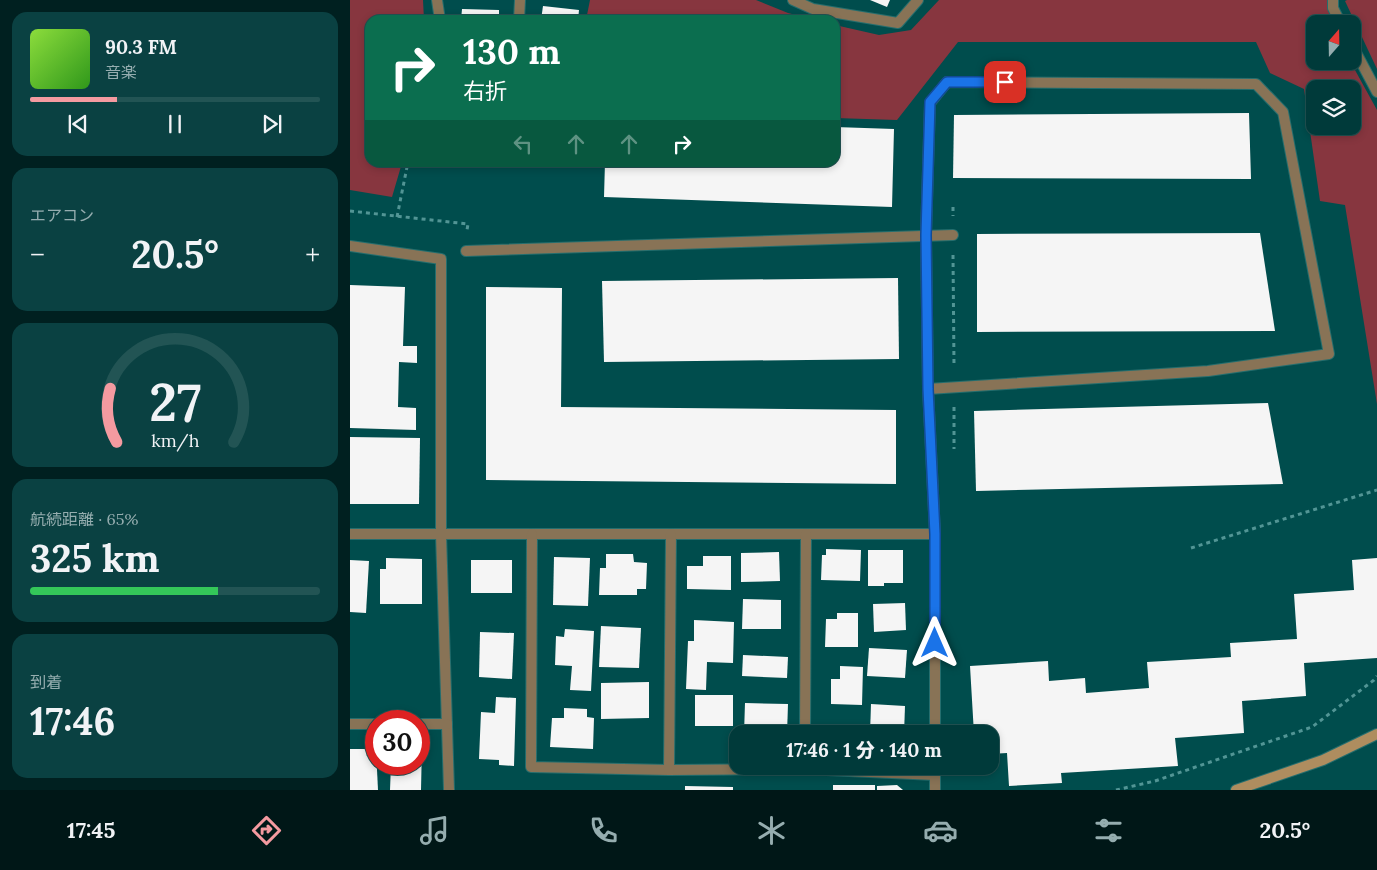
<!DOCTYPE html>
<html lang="ja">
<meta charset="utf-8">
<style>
:root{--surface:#003a3a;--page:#0a4142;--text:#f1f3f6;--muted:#95adaf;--line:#225454;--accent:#f49aa0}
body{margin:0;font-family:Lora,"Noto Sans JP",serif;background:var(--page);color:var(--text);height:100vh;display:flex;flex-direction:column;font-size:19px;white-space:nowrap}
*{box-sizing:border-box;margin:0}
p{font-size:16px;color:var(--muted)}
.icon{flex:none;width:28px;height:28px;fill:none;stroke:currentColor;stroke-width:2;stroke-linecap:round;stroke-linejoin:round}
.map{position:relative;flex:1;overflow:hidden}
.drawer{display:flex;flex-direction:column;gap:12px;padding:12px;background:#002020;width:350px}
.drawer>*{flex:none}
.hud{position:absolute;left:15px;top:15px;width:475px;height:152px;border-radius:15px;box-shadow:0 2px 8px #0003,0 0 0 1px var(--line);background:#0b6e4f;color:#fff;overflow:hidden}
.needle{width:32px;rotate:20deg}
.tools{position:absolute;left:956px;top:15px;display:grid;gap:10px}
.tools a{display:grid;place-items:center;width:55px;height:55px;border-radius:10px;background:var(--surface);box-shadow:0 2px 8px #0003,0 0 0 1px var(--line);font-size:25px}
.speed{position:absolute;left:15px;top:710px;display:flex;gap:10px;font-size:25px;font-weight:700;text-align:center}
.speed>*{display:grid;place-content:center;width:65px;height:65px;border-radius:50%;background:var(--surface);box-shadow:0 2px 8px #0003,0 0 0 1px var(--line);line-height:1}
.speed .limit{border:8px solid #d22;background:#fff;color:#111}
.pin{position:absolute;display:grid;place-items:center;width:42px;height:42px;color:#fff;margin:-21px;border-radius:10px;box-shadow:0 2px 8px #0006}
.me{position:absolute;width:55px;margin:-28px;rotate:0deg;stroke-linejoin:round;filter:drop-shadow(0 0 4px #0008)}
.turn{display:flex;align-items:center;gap:18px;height:105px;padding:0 15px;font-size:22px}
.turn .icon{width:65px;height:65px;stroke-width:2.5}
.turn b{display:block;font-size:35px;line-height:42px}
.lanes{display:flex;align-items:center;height:48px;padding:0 15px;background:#0003;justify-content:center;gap:25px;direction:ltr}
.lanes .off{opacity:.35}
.big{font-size:38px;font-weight:800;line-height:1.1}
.drawer .widget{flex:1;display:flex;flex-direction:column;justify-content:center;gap:8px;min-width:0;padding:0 18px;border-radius:15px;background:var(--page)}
.drawer .dial{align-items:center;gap:0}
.dial svg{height:130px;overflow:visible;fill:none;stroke:var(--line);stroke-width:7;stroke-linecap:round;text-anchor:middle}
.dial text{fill:var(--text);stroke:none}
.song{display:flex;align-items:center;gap:15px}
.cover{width:60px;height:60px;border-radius:8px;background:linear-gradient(135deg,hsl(90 70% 55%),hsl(110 70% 35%))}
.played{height:5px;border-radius:2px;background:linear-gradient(90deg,var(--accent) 30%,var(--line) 30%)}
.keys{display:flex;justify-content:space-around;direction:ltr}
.heat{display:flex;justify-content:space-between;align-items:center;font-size:28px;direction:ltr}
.charge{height:8px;border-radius:4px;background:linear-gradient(90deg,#34c759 65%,var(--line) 0)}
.trip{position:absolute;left:379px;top:725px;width:270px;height:50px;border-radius:15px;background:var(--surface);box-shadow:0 2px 8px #0003,0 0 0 1px var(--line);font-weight:800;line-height:50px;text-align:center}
.tabs{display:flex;height:80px;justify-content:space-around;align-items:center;background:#001717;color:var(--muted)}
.tabs .icon{width:35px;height:35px}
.tabs .selected{color:var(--accent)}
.tabs b{font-size:22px;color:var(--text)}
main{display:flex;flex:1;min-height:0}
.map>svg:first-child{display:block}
</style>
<main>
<section class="drawer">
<div class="widget">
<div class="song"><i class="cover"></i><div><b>90.3 FM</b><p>音楽</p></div></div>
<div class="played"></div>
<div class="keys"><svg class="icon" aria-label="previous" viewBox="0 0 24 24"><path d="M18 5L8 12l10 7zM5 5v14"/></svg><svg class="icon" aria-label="pause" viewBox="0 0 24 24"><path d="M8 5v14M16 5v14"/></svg><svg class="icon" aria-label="next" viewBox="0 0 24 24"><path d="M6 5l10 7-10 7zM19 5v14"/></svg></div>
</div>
<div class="widget"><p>エアコン</p>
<div class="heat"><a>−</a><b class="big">20.5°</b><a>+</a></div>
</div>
<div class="widget dial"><svg viewBox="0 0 100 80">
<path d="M14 69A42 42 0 1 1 86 69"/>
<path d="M14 69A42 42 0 0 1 10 36" stroke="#f49aa0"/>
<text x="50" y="56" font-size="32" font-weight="700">27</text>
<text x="50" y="72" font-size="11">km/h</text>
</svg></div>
<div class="widget"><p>航続距離 · 65%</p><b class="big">325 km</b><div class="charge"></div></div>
<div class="widget"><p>到着</p><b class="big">17:46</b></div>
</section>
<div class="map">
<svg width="1027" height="790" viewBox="0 0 1027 790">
<rect width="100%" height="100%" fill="#004d4d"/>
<g fill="#87363f" fill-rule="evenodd">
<path d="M 0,0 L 73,0 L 74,20 L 20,20 L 20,162 L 52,163 L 42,197 L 0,190 Z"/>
<path d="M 240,0 L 406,0 L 438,13 L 466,20 L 236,20 Z"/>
<path d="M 589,0 L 978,0 L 981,24 L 965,24 L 965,61 L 1000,61 L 1027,110 L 1027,404 L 995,205 L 970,201 L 954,89 L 920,73 L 906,42 L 608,42 L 547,120 L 485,118 L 485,25 L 529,35 L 561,30 ZM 965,89 L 1002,89 L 1002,126 L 965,126 Z"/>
<path d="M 997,0 L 1027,0 L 1027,69 L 995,1 Z"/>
</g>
<g fill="#f5f5f5">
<path d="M 520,0 L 540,0 L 537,7 Z"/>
<path d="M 193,6 L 229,10 L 228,20 L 191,20 Z"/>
<path d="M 112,9 L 149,10 L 149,20 L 111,20 Z"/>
<path d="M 899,113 L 901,179 L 603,178 L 604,115 Z"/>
<path d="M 485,127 L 544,129 L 542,207 L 254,197 L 255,162 L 485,162 Z"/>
<path d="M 910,233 L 925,331 L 627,332 L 627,234 Z"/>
<path d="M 548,278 L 549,359 L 254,362 L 252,281 Z"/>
<path d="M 0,285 L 55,287 L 53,346 L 67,346 L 67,363 L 49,362 L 48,407 L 66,408 L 66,430 L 0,428 Z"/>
<path d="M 136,287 L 212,288 L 211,407 L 546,410 L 546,484 L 136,480 Z"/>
<path d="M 918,403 L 933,484 L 626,491 L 624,411 Z"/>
<path d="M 0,437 L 70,438 L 69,504 L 0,504 Z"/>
<path d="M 476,549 L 511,550 L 510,581 L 471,580 L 472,555 L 476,555 Z"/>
<path d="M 518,550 L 553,550 L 553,583 L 534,583 L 534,586 L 518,586 Z"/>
<path d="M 429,552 L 430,581 L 391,582 L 391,553 Z"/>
<path d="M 256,554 L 283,554 L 284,562 L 297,563 L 296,589 L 287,589 L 287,595 L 249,595 L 250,568 L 256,568 Z"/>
<path d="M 353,556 L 381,556 L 381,590 L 337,589 L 337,566 L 353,566 Z"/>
<path d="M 204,557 L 240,558 L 238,606 L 203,605 Z"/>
<path d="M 36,558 L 72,559 L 72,604 L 30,604 L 30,569 L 36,569 Z"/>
<path d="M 1027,558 L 1027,658 L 954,663 L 956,696 L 892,701 L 894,733 L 825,738 L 828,766 L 711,773 L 712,783 L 659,786 L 657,753 L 640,754 L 640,734 L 624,734 L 620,666 L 698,661 L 699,681 L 735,678 L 736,693 L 799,688 L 797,662 L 881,657 L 880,643 L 947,639 L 944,594 L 1004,590 L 1002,560 Z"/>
<path d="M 0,560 L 19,561 L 16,613 L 0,612 Z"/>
<rect x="121" y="560" width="41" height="33"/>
<path d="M 393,599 L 431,600 L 431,629 L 392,629 Z"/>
<path d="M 555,603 L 556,630 L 524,632 L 523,604 Z"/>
<path d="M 487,613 L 508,613 L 508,647 L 475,647 L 476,619 L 487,619 Z"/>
<path d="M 344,620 L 384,622 L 383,663 L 357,662 L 356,690 L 336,689 L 338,641 L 344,641 Z"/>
<path d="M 251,626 L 291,628 L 289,668 L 249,667 Z"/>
<path d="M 215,629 L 244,631 L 241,691 L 220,690 L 222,666 L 205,665 L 206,636 L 214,637 Z"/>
<path d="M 130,632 L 164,633 L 162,679 L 129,677 Z"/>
<path d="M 519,648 L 557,650 L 555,678 L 517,676 Z"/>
<path d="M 393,655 L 438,657 L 437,678 L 392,676 Z"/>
<path d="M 490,666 L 513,667 L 512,705 L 481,704 L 481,679 L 490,679 Z"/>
<path d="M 299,682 L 299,718 L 251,719 L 251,683 Z"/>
<rect x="345" y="695" width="38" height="31"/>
<path d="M 146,697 L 166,698 L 164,766 L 149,765 L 149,760 L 129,759 L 131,712 L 145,713 Z"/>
<path d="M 395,703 L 438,704 L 437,734 L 394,734 Z"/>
<path d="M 521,704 L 555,706 L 554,734 L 520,734 Z"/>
<path d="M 214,708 L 237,709 L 237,717 L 244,718 L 243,749 L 200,747 L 202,718 L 214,718 Z"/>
<path d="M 483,724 L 514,725 L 513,734 L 483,734 Z"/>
<path d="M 69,745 L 72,745 L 71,790 L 40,790 L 41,764 L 69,764 Z"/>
<path d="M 0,749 L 26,749 L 28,790 L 0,790 Z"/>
<rect x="483" y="785" width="42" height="5"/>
<path d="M 547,785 L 553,790 L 527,790 L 527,786 Z"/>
<path d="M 335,786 L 383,787 L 383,790 L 335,790 Z"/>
</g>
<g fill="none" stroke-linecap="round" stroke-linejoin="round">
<g stroke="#256e6e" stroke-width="12">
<g id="lane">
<path d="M 87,0 L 90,20"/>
<path d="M 169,20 L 170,0"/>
</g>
</g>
<g stroke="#256e6e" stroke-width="12">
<g id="street">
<path d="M 443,0 L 463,9 L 548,23 L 568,0"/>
<path d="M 983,0 L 983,8 L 991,24"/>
<path d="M 1002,45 L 1027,92"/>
<path d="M 0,246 L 91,259 L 91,534 L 99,790"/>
<path d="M 116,251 L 603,235"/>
<path d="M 578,389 L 858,371 L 979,354 L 933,112 L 906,84 L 597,82 L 580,103 L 576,235 L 578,389 L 585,534"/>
<path d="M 0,534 L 585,534 L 585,734"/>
<path d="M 182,534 L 181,767 L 319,770 L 455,769 L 585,775"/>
<path d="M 0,724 L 26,724"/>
<path d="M 69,724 L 97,724"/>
<path d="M 455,734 L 456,534"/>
<path d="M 319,770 L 321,534"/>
<path d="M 585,790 L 585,766"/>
</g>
</g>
<g stroke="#256e6e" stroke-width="12">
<path id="secondary" d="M 886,790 L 973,760 L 1027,734"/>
</g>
<g stroke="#529595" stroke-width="3" stroke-dasharray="4 4" stroke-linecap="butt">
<path d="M 603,207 L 603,216"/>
<path d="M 0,211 L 118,224 L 117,230"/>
<path d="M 47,217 L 58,162"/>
<path d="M 603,255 L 604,366"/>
<path d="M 604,407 L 604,449"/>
<path d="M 841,548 L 1027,490"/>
<path d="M 766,790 L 805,781 L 962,727 L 1024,680 L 1027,676"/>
</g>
<use href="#lane" stroke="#887356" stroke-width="10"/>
<use href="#street" stroke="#887356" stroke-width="10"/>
<use href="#secondary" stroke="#ae8d5f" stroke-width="10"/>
</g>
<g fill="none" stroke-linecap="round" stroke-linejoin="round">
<g stroke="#114b97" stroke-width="12">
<path id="route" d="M 585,643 L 585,534 L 578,389 L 576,235 L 580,102 L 597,82 L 655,82"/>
</g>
<use href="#route" stroke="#1a73e8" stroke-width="9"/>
</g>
</svg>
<div class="tools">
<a><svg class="needle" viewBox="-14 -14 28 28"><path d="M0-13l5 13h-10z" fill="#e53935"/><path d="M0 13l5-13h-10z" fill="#95adaf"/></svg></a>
<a><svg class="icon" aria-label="layers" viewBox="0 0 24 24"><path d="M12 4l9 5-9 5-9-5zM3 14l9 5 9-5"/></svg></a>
</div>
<div class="speed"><div class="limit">30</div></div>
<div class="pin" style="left:655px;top:82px;background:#d93025"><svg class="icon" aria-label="arrive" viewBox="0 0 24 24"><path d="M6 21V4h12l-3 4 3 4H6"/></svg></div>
<svg class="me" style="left:585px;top:643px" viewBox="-20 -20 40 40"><path d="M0-17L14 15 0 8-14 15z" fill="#1a73e8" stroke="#fff" stroke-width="4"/></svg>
<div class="trip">17:46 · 1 分 · 140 m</div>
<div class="hud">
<div class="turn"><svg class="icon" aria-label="right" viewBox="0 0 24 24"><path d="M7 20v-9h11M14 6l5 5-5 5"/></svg><div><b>130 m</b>右折</div></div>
<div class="lanes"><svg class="icon off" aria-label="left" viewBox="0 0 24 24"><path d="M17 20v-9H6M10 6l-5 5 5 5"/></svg><svg class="icon off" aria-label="ahead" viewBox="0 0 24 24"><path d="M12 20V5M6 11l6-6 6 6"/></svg><svg class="icon off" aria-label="ahead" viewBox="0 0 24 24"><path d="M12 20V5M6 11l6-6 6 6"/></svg><svg class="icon" aria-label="right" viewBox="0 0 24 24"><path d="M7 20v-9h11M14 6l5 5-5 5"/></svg></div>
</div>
</div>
</main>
<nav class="tabs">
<b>17:45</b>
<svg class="icon selected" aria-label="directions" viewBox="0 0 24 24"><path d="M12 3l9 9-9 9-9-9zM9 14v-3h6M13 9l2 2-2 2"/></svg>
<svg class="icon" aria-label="music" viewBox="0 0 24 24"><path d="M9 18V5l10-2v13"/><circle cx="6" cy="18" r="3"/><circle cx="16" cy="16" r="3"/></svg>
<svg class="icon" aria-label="phone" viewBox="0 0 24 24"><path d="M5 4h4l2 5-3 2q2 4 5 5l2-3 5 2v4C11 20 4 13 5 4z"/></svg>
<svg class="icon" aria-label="climate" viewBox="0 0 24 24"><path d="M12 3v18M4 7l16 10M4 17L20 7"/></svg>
<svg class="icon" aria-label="car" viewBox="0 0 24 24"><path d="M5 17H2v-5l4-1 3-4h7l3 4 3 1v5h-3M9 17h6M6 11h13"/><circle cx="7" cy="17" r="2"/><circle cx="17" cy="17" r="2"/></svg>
<svg class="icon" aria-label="filters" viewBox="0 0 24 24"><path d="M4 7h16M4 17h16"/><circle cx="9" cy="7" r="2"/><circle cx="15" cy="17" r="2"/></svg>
<b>20.5°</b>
</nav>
